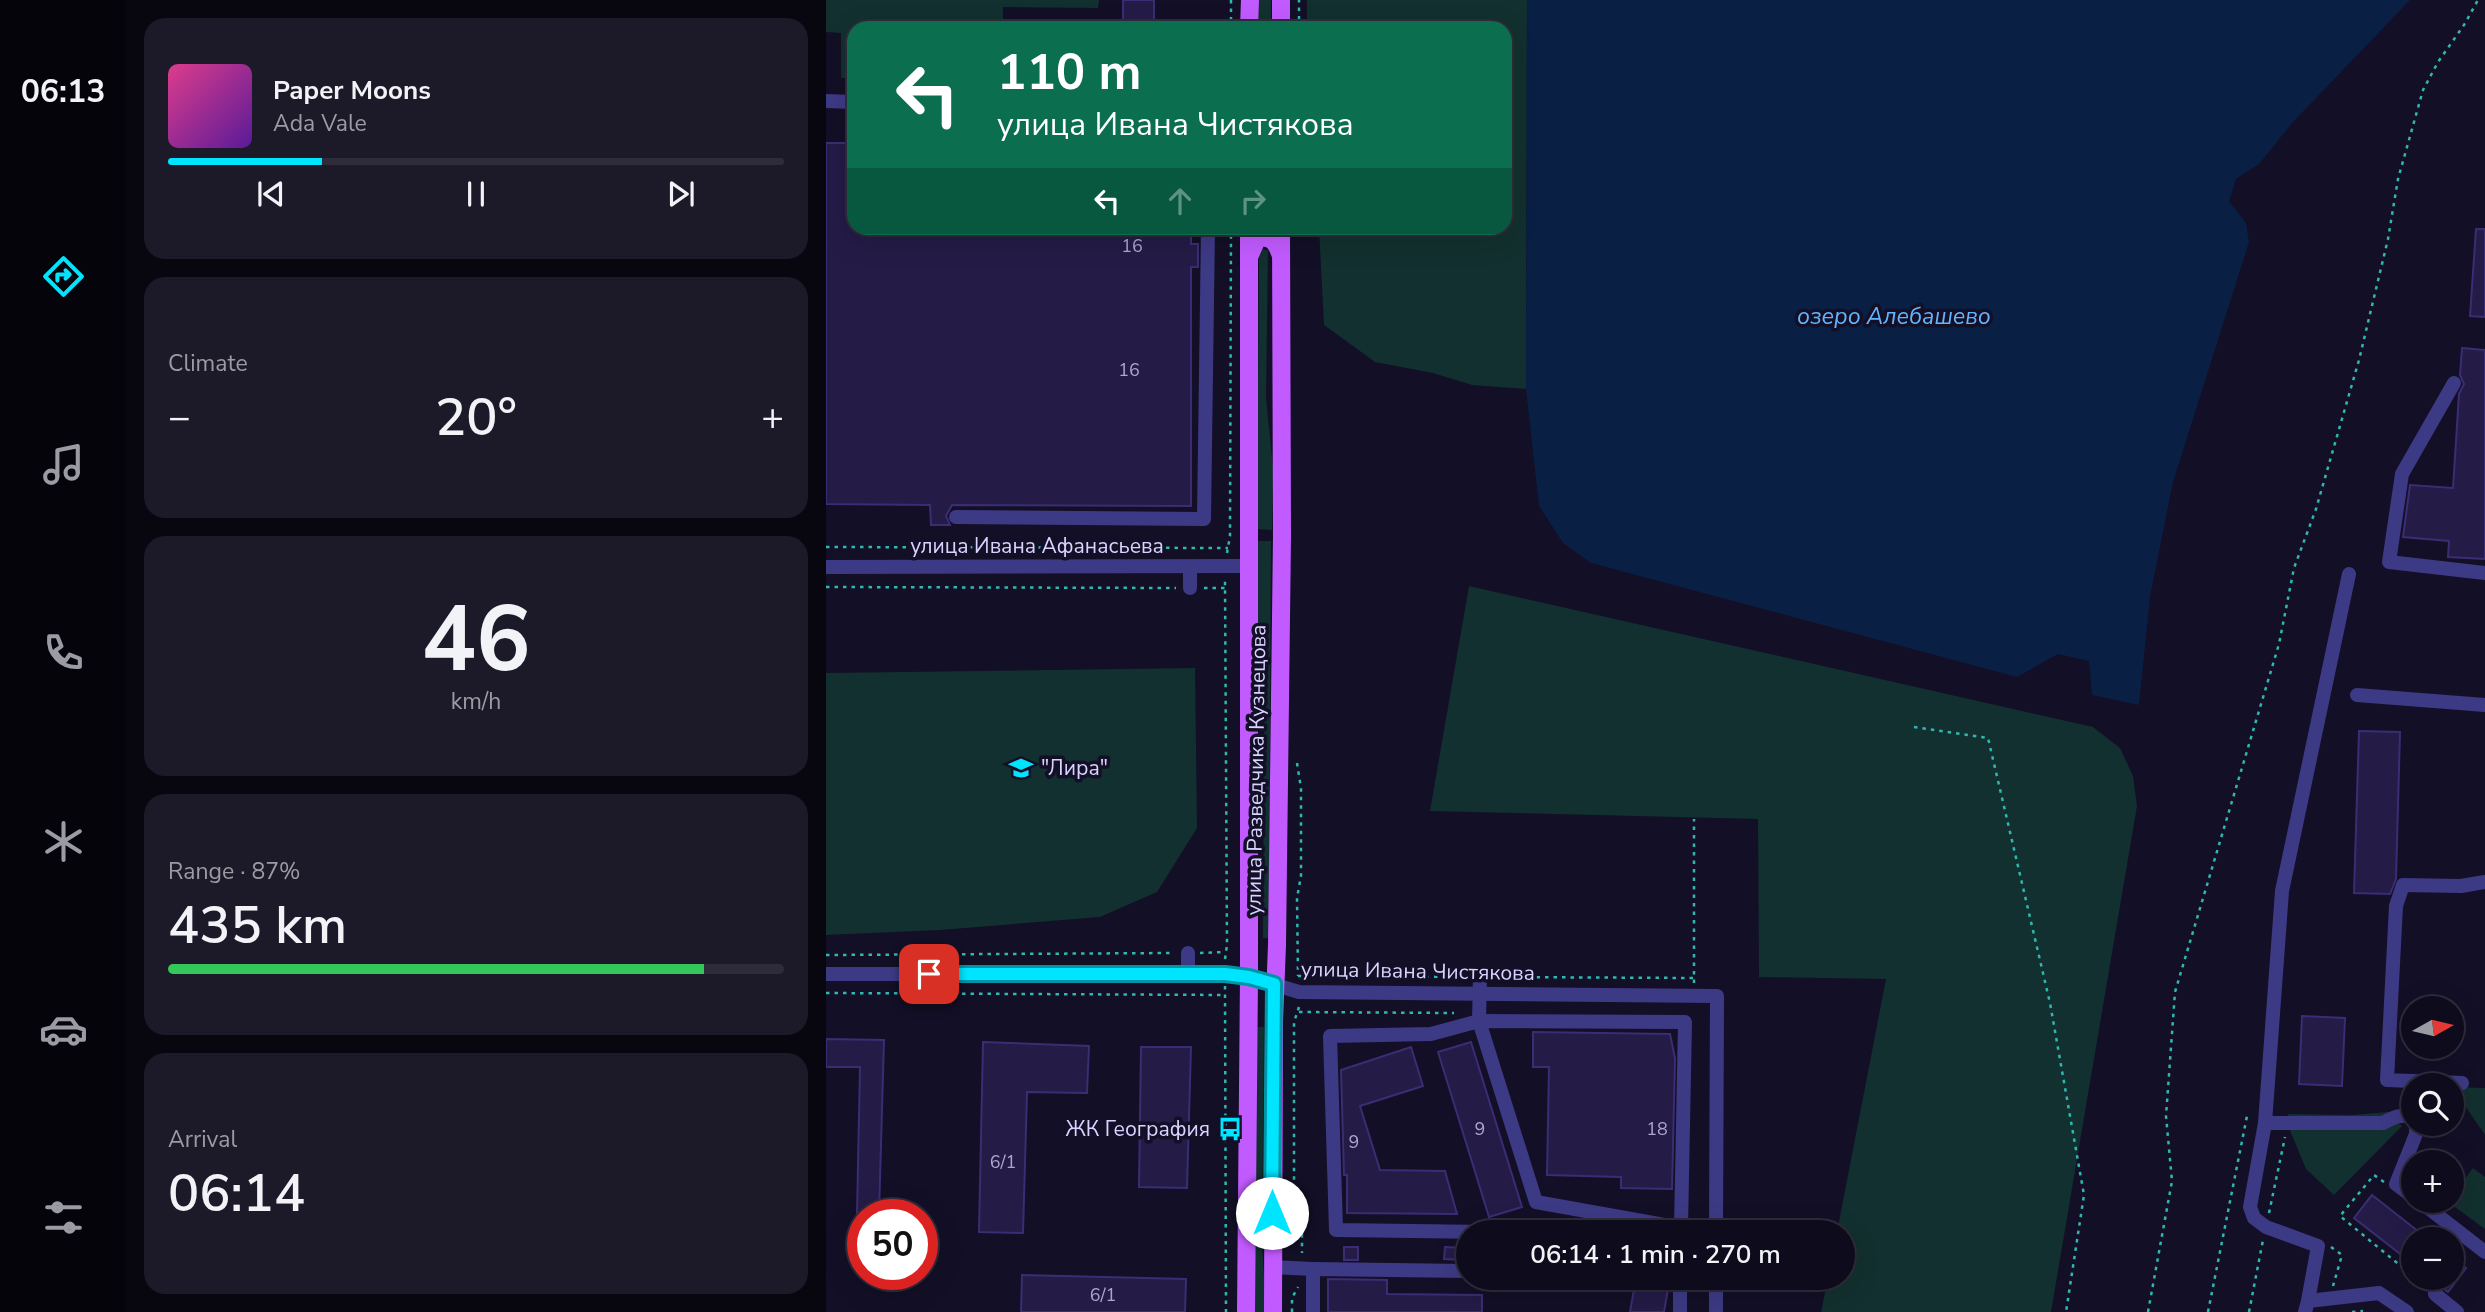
<!DOCTYPE html>
<meta charset="utf-8">
<style>
:root{--surface:#0e0b1c;--page:#1c1929;--text:#f1f3f6;--muted:#9b9ba3;--line:#2e2b3b;--accent:#00e5ff}
body{margin:0;font-family:"Nunito Sans",sans-serif;background:var(--page);color:var(--text);height:100vh;display:flex;flex-direction:column;font-size:26px;white-space:nowrap}
*{box-sizing:border-box;margin:0}
p{font-size:23px;color:var(--muted)}
.icon{flex:none;width:38px;height:38px;fill:none;stroke:currentColor;stroke-width:2;stroke-linecap:round;stroke-linejoin:round}
.map{position:relative;flex:1;overflow:hidden}
.side{display:flex;flex-direction:column;gap:18px;padding:18px;background:#08060f;width:700px}
.side>*{flex:none}
.hud{position:absolute;left:21px;top:21px;width:665px;height:214px;border-radius:21px;box-shadow:0 7px 28px #0002,0 0 0 2px var(--line);background:#0b6e4f;color:#fff;overflow:hidden}
.needle{width:46px;rotate:82deg}
.controls{position:absolute;left:1575px;top:996px;display:grid;gap:14px}
.controls a{display:grid;place-items:center;width:63px;height:63px;border-radius:50%;background:var(--surface);box-shadow:0 7px 28px #0002,0 0 0 2px var(--line);font-size:35px}
.speed{position:absolute;left:21px;top:1199px;display:flex;gap:14px;font-size:35px;font-weight:700;text-align:center}
.speed>*{display:grid;place-content:center;width:91px;height:91px;border-radius:50%;background:var(--surface);box-shadow:0 7px 28px #0002,0 0 0 2px var(--line);line-height:1}
.speed .limit{border:10px solid #d22;background:#fff;color:#111}
.pin{position:absolute;display:grid;place-items:center;width:60px;height:60px;color:#fff;margin:-30px;border-radius:14px;box-shadow:0 4px 10px #0006}
.me{position:absolute;width:77px;margin:-38px;rotate:0deg;stroke-linejoin:round;filter:drop-shadow(0 0 5px #0008)}
.turn{display:flex;align-items:center;gap:24px;height:147px;padding:0 35px;font-size:32px}
.turn .icon{width:91px;height:91px;stroke-width:2.5}
.turn b{display:block;font-size:49px;line-height:60px}
.lanes{display:flex;align-items:center;height:66px;padding:0 35px;background:#0003;justify-content:center;gap:35px;direction:ltr}
.lanes .off{opacity:.35}
.big{font-size:52px;font-weight:600;line-height:1.1}
.side .widget{flex:1;display:flex;flex-direction:column;justify-content:center;gap:10px;min-width:0;padding:0 24px;border-radius:21px;background:var(--page)}
.side .dial{align-items:center;gap:0}
.dial b{font-size:91px;line-height:1}
.song{display:flex;align-items:center;gap:21px}
.cover{width:84px;height:84px;border-radius:10px;background:linear-gradient(135deg,hsl(330 70% 55%),hsl(270 70% 35%))}
.played{height:7px;border-radius:4px;background:linear-gradient(90deg,var(--accent) 25%,var(--line) 25%)}
.keys{display:flex;justify-content:space-around;direction:ltr}
.heat{display:flex;justify-content:space-between;align-items:center;font-size:38px;direction:ltr}
.charge{height:10px;border-radius:5px;background:linear-gradient(90deg,#34c759 87%,var(--line) 0)}
.trip{position:absolute;left:630px;top:1220px;width:399px;height:70px;border-radius:35px;background:var(--surface);box-shadow:0 7px 28px #0002,0 0 0 2px var(--line);font-weight:600;line-height:70px;text-align:center}
main{display:flex;flex:1;min-height:0}
.menu{display:flex;flex-direction:column;width:126px;justify-content:space-around;align-items:center;background:#06040b;color:var(--muted)}
.menu .icon{width:49px;height:49px}
.menu .on{color:var(--accent)}
.menu b{font-size:32px;color:var(--text)}
.map>svg:first-child{display:block}
</style>
<main>
<nav class="menu">
<b>06:13</b>
<svg class="icon on" aria-label="directions" viewBox="0 0 24 24"><path d="M12 3l9 9-9 9-9-9zM9 14v-3h6M13 9l2 2-2 2"/></svg>
<svg class="icon" aria-label="music" viewBox="0 0 24 24"><path d="M9 18V5l10-2v13"/><circle cx="6" cy="18" r="3"/><circle cx="16" cy="16" r="3"/></svg>
<svg class="icon" aria-label="phone" viewBox="0 0 24 24"><path d="M5 4h4l2 5-3 2q2 4 5 5l2-3 5 2v4C11 20 4 13 5 4z"/></svg>
<svg class="icon" aria-label="climate" viewBox="0 0 24 24"><path d="M12 3v18M4 7l16 10M4 17L20 7"/></svg>
<svg class="icon" aria-label="car" viewBox="0 0 24 24"><path d="M5 17H2v-5l4-1 3-4h7l3 4 3 1v5h-3M9 17h6M6 11h13"/><circle cx="7" cy="17" r="2"/><circle cx="17" cy="17" r="2"/></svg>
<svg class="icon" aria-label="filters" viewBox="0 0 24 24"><path d="M4 7h16M4 17h16"/><circle cx="9" cy="7" r="2"/><circle cx="15" cy="17" r="2"/></svg>
</nav>
<section class="side">
<div class="widget">
<div class="song"><i class="cover"></i><div><b>Paper Moons</b><p>Ada Vale</p></div></div>
<div class="played"></div>
<div class="keys"><svg class="icon" aria-label="previous" viewBox="0 0 24 24"><path d="M18 5L8 12l10 7zM5 5v14"/></svg><svg class="icon" aria-label="pause" viewBox="0 0 24 24"><path d="M8 5v14M16 5v14"/></svg><svg class="icon" aria-label="next" viewBox="0 0 24 24"><path d="M6 5l10 7-10 7zM19 5v14"/></svg></div>
</div>
<div class="widget"><p>Climate</p>
<div class="heat"><a>−</a><b class="big">20°</b><a>+</a></div>
</div>
<div class="widget dial"><b>46</b><p>km/h</p></div>
<div class="widget"><p>Range · 87%</p><b class="big">435 km</b><div class="charge"></div></div>
<div class="widget"><p>Arrival</p><b class="big">06:14</b></div>
</section>
<div class="map">
<svg width="1659" height="1312" viewBox="0 0 1659 1312">
<rect width="100%" height="100%" fill="#130f26"/>
<g fill="#12302f">
<path d="M 0,0 L 273,0 L 272,8 L 177,7 L 177,28 L 28,28 L 28,78 L 15,78 L 15,33 L 0,32 Z"/>
<rect x="432" y="0" width="13" height="28"/>
<path d="M 481,0 L 701,0 L 700,389 L 646,385 L 607,373 L 549,362 L 498,325 L 493,228 L 679,228 L 679,28 L 481,28 Z"/>
<path d="M 433,249 L 442,250 L 440,397 L 447,468 L 446,530 L 431,529 Z"/>
<path d="M 432,541 L 445,541 L 443,938 L 437,938 L 438,723 L 431,619 Z"/>
<path d="M 643,586 L 1267,727 L 1294,748 L 1307,776 L 1311,806 L 1225,1312 L 995,1312 L 1002,1278 L 1017,1278 L 1017,1232 L 1011,1232 L 1060,979 L 933,977 L 932,819 L 604,811 Z"/>
<path d="M 369,668 L 371,828 L 331,892 L 274,917 L 114,930 L 0,935 L 0,673 Z"/>
<path d="M 430,1027 L 438,1027 L 436,1242 L 440,1312 L 427,1312 Z"/>
<path d="M 1626,1087 L 1659,1088 L 1659,1135 Z"/>
<path d="M 1562,1112 L 1576,1126 L 1508,1195 L 1480,1169 L 1463,1128 L 1462,1114 L 1526,1115 Z"/>
<path d="M 1647,1168 L 1659,1177 L 1659,1229 L 1622,1202 L 1626,1200 L 1626,1197 Z"/>
</g>
<path fill="#0a1f44" d="M 701,0 L 1584,0 L 1467,122 L 1433,164 L 1410,179 L 1403,201 L 1420,223 L 1423,242 L 1347,482 L 1324,597 L 1313,705 L 1266,695 L 1263,661 L 1232,654 L 1191,677 L 765,563 L 737,543 L 713,506 L 700,389 Z"/>
<g fill="#241b47" stroke="#3b2d73" stroke-width="2">
<rect x="297" y="0" width="31" height="28"/>
<path d="M 0,143 L 28,143 L 28,228 L 365,228 L 365,244 L 372,244 L 372,267 L 365,267 L 365,506 L 126,505 L 120,516 L 124,525 L 105,525 L 104,505 L 0,504 Z"/>
<path d="M 1650,229 L 1659,229 L 1659,317 L 1644,316 Z"/>
<path d="M 1636,348 L 1659,350 L 1659,559 L 1622,557 L 1623,541 L 1577,537 L 1584,485 L 1627,488 L 1633,394 L 1638,384 L 1634,375 Z"/>
<path d="M 1533,731 L 1574,732 L 1570,879 L 1564,894 L 1528,893 Z"/>
<path d="M 1476,1016 L 1519,1018 L 1516,1086 L 1473,1084 Z"/>
<path d="M 707,1032 L 844,1034 L 849,1058 L 846,1189 L 795,1188 L 795,1177 L 721,1175 L 723,1067 L 707,1067 Z"/>
<path d="M 0,1039 L 58,1040 L 53,1214 L 31,1214 L 34,1067 L 0,1067 Z"/>
<path d="M 157,1042 L 263,1046 L 261,1093 L 201,1092 L 197,1233 L 153,1232 Z"/>
<path d="M 645,1042 L 696,1207 L 663,1217 L 612,1052 Z"/>
<path d="M 315,1047 L 365,1047 L 361,1188 L 313,1187 Z"/>
<path d="M 585,1047 L 597,1086 L 534,1106 L 554,1170 L 619,1171 L 631,1214 L 521,1213 L 521,1175 L 518,1175 L 515,1070 Z"/>
<path d="M 1546,1195 L 1602,1239 L 1587,1239 L 1587,1264 L 1528,1218 Z"/>
<rect x="518" y="1247" width="14" height="13"/>
<path d="M 619,1247 L 638,1248 L 638,1260 L 618,1259 Z"/>
<path d="M 1626,1257 L 1640,1268 L 1622,1292 L 1604,1278 L 1626,1278 Z"/>
<path d="M 196,1275 L 360,1279 L 359,1312 L 195,1312 Z"/>
<path d="M 810,1278 L 844,1278 L 838,1312 L 804,1312 Z"/>
<path d="M 502,1279 L 561,1280 L 561,1294 L 656,1295 L 656,1312 L 502,1312 Z"/>
</g>
<g fill="none" stroke-linecap="round" stroke-linejoin="round">
<g stroke="#2fb8b0" stroke-width="2.5" stroke-dasharray="3.5 5" stroke-linecap="butt">
<path d="M 405,0 L 405,28"/>
<path d="M 473,28 L 473,0"/>
<path d="M 0,547 L 402,548"/>
<path d="M 401,553 L 404,536 L 405,228"/>
<path d="M 0,587 L 350,588"/>
<path d="M 378,588 L 399,588"/>
<path d="M 1088,727 L 1162,738 L 1224,1003 L 1258,1195 L 1240,1312"/>
<path d="M 471,763 L 475,788 L 475,876 L 471,898 L 472,976"/>
<path d="M 374,953 L 399,952"/>
<path d="M 0,955 L 347,953"/>
<path d="M 399,959 L 401,945 L 399,581"/>
<path d="M 472,976 L 640,977"/>
<path d="M 668,977 L 868,978"/>
<path d="M 868,983 L 868,819"/>
<path d="M 399,986 L 400,1312"/>
<path d="M 0,993 L 399,995"/>
<path d="M 473,1007 L 468,1022 L 468,1190 L 476,1211 L 476,1253"/>
<path d="M 473,1012 L 628,1013"/>
<path d="M 1558,1182 L 1548,1175 L 1514,1216 L 1587,1276"/>
<path d="M 1443,1213 L 1459,1137"/>
<path d="M 1505,1247 L 1516,1255 L 1507,1286"/>
<path d="M 1589,1278 L 1598,1285"/>
<path d="M 466,1312 L 466,1298 L 472,1287"/>
<path d="M 1322,1312 L 1346,1181 L 1340,1116 L 1349,992 L 1453,644 L 1468,568 L 1490,509 L 1533,360 L 1562,239 L 1572,179 L 1597,90 L 1612,62 L 1638,25 L 1652,0"/>
<path d="M 1382,1312 L 1421,1116"/>
<path d="M 1423,1312 L 1437,1240"/>
<path d="M 1526,1312 L 1537,1311"/>
</g>
<g stroke="#3d3a85" stroke-width="14">
<path d="M 0,101 L 28,102"/>
<path d="M 1628,383 L 1576,474 L 1563,562 L 1659,573"/>
<path d="M 130,517 L 378,519 L 382,228"/>
<path d="M 0,567 L 422,566"/>
<path d="M 364,588 L 364,567"/>
<path d="M 1531,695 L 1659,705"/>
<path d="M 362,953 L 362,973"/>
<path d="M 0,974 L 399,974 L 423,977 L 473,992 L 891,996 L 890,1232"/>
<path d="M 654,977 L 653,1021 L 605,1034 L 504,1036 L 510,1230 L 662,1232"/>
<path d="M 1636,1083 L 1561,1080 L 1570,906 L 1577,885 L 1635,886 L 1659,882"/>
<path d="M 1439,1123 L 1557,1123 C 1568,1117 1576,1113 1587,1118"/>
<path d="M 1587,1197 L 1570,1184 L 1590,1134 L 1590,1124"/>
<path d="M 1592,1200 L 1659,1252"/>
<path d="M 855,1232 L 855,1228 L 859,1022 L 653,1021 L 710,1202 L 855,1228 L 890,1232"/>
<path d="M 446,1267 L 487,1269"/>
<path d="M 890,1278 L 890,1312"/>
<path d="M 1609,1294 L 1631,1312"/>
<path d="M 1482,1301 L 1492,1246 L 1440,1227 L 1428,1218 L 1424,1207 L 1439,1123 L 1456,891 L 1523,574"/>
<path d="M 487,1312 L 487,1269 L 642,1271"/>
<path d="M 854,1312 L 854,1278"/>
<path d="M 1479,1312 L 1482,1301 L 1553,1293 L 1581,1312"/>
</g>
<g stroke="#c25bff" stroke-width="18">
<path d="M 455,0 L 455,28"/>
<path d="M 423,28 L 424,0"/>
<path d="M 423,257 L 431,239 C 446,234 451,244 455,256"/>
<path d="M 420,1312 L 423,977 L 423,228"/>
<path d="M 447,1312 L 448,1021 L 451,945 L 456,536 L 455,228"/>
</g>
</g>
<g fill="none" stroke-linecap="round" stroke-linejoin="round">
<g stroke="#0095a6" stroke-width="18">
<path id="route" d="M 103,974 L 399,974 L 423,977 L 448,984 L 446,1213"/>
</g>
<use href="#route" stroke="#00e5ff" stroke-width="12"/>
</g>
<defs>
<g id="school-bare" transform="scale(1.89)"><path d="M0-5L7-2L0 1L-7-2ZM-4 1L0 2.5L4 1V4Q0 6-4 4Z" fill="#00e5ff" stroke="#130f26" stroke-width="2.5" paint-order="stroke"/></g>
<g id="bus-bare" transform="scale(1.89)"><path d="M-5-6H5V4H4V6H2V4H-2V6H-4V4H-5ZM-3.5-4V0h7V-4ZM-3.5 1.2v1.5H-2V1.2ZM2 1.2v1.5H3.5V1.2Z" fill="#00e5ff" stroke="#130f26" stroke-width="2.5" paint-order="stroke"/></g>
</defs>
<g fill-rule="evenodd">
<use href="#school-bare" x="195" y="768"/>
<use href="#bus-bare" x="404" y="1129"/>
</g>
<g text-anchor="middle" stroke-width="7" stroke-linejoin="round" paint-order="stroke">
<g font-size="18" fill="#aca6d1">
<text x="306" y="252">16</text>
<text x="303" y="376">16</text>
<text x="654" y="1135">9</text>
<text x="831" y="1135">18</text>
<text x="528" y="1148">9</text>
<text x="177" y="1168">6/1</text>
<text x="277" y="1301">6/1</text>
</g>
<g font-size="21" fill="#d9d4ff" stroke="#130f26">
<text x="211" y="553">улица Ивана Афанасьева</text>
<text transform="translate(430 770) rotate(-89)" y="7">улица Разведчика Кузнецова</text>
<text transform="translate(592 971) rotate(1)" y="7">улица Ивана Чистякова</text>
</g>
<g font-size="21" fill="#d9d4ff" stroke="#130f26" text-anchor="start">
<text x="215" y="775">"Лира"</text>
<text x="384" y="1136" text-anchor="end">ЖК География</text>
</g>
<g font-size="23" font-style="italic" fill="#62b6ff" stroke="#130f26">
<text x="1068" y="324">озеро Алебашево</text>
</g>
</g>
</svg>
<div class="controls">
<a><svg class="needle" viewBox="-14 -14 28 28"><path d="M0-13l5 13h-10z" fill="#e53935"/><path d="M0 13l5-13h-10z" fill="#9b9ba3"/></svg></a>
<a><svg class="icon" aria-label="search" viewBox="0 0 24 24"><circle cx="10" cy="10" r="6"/><path d="M15 15l6 6"/></svg></a>
<a>+</a>
<a>−</a>
</div>
<div class="speed"><div class="limit">50</div></div>
<div class="pin" style="left:103px;top:974px;background:#d93025"><svg class="icon" aria-label="arrive" viewBox="0 0 24 24"><path d="M6 21V4h12l-3 4 3 4H6"/></svg></div>
<svg class="me" style="left:446px;top:1213px" viewBox="-20 -20 40 40"><circle r="19" fill="#fff"/><path d="M0-13L10 11 0 6-10 11z" fill="#00e5ff"/></svg>
<div class="trip">06:14 · 1 min · 270 m</div>
<div class="hud">
<div class="turn"><svg class="icon" aria-label="left" viewBox="0 0 24 24"><path d="M17 20v-9H6M10 6l-5 5 5 5"/></svg><div><b>110 m</b>улица Ивана Чистякова</div></div>
<div class="lanes"><svg class="icon" aria-label="left" viewBox="0 0 24 24"><path d="M17 20v-9H6M10 6l-5 5 5 5"/></svg><svg class="icon off" aria-label="ahead" viewBox="0 0 24 24"><path d="M12 20V5M6 11l6-6 6 6"/></svg><svg class="icon off" aria-label="right" viewBox="0 0 24 24"><path d="M7 20v-9h11M14 6l5 5-5 5"/></svg></div>
</div>
</div>
</main>
